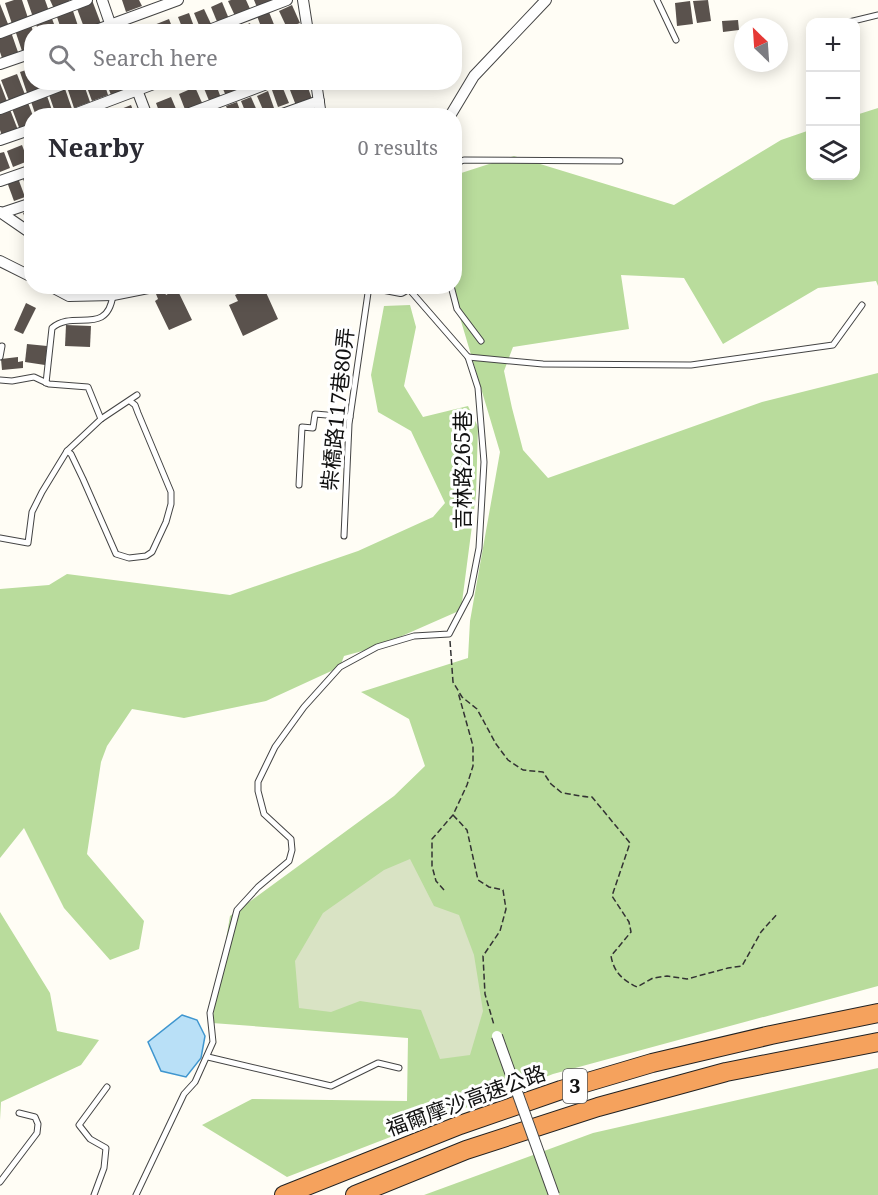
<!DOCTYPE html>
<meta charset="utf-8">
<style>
:root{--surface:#fff;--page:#f2f2f3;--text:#2b2b33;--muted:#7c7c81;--line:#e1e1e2}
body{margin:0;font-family:"Noto Serif","Noto Sans TC",serif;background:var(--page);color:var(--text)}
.controls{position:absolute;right:18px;top:18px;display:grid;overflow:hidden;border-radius:12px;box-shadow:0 3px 15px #0003}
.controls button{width:54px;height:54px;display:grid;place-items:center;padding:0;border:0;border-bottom:2px solid var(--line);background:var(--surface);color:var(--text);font:30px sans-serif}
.compass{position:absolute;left:734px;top:18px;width:54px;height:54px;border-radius:50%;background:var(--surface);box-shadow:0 3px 15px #0003;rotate:335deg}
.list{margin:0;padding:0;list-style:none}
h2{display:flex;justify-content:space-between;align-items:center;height:78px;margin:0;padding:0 24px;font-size:26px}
h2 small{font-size:20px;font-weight:400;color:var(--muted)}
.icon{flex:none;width:33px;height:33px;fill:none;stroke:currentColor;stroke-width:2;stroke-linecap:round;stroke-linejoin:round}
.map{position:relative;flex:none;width:878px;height:1195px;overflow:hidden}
.search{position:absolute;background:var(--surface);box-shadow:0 3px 15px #0003;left:24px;top:24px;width:438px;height:66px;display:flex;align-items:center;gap:15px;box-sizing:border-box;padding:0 21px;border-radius:24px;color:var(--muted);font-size:22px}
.panel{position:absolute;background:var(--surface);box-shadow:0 3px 15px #0003;left:24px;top:108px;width:438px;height:186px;border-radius:24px}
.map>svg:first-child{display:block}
</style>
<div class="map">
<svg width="878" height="1195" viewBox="0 0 878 1195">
<rect width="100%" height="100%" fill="#fffdf5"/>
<g fill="#b9dc9c">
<polygon points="878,108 878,286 876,281 818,288 723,344 684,278 621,275 629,329 513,347 504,371 512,408 523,450 548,478 762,402 878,373 878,986 553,1074 287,1177 202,1125 252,1099 407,1101 408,1038 212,1023 230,916 394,796 425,766 409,719 361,692 468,658 470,621 500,452 458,311 454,285 455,175 514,156 674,205 781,140 810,130 810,176 856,176 856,115"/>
<polygon points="410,305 416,327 404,386 423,417 468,406 478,427 476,495 461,610 377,647 344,656 340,667 266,701 184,718 132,709 107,746 101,762 87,854 144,921 139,949 110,960 64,908 24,828 0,858 0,589 49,585 67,574 230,595 358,551 433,517 445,503 411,431 378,412 371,375 384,306"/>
<polygon points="0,912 50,993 57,1031 99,1040 81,1065 1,1102 0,1120"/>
<polygon points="878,1068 878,1195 424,1195 593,1133"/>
</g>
<polygon fill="#d9e3c4" points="410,859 434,906 459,915 474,955 483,1011 470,1055 440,1059 421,1010 360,1001 331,1012 299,1008 295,961 323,913 384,870"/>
<polygon fill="#b9e0f7" stroke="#3f96cf" stroke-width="1.5" points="182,1015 197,1020 205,1036 201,1058 186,1077 161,1071 148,1042"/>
<g fill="#5a524d">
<polygon points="14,0 22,0 29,21 13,27 5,3"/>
<polygon points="27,0 45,0 50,14 34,20"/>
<polygon points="50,0 69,0 71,5 55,11"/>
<polygon points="92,0 101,24 85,30 76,6"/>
<polygon points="122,0 139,0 142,6 126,12"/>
<polygon points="231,0 246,0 251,11 236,18 228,1"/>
<polygon points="254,0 271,0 272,4 258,10"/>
<polygon points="708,0 711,21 697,23 693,1"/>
<polygon points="690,1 693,24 677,26 675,3"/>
<polygon points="222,2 229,19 218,24 211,7"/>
<polygon points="0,4 10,29 0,32"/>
<polygon points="292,5 300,23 287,28 279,11"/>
<polygon points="72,8 80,32 62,32 56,14"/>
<polygon points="204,9 212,26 201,30 194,13"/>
<polygon points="269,12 277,32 263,32 257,16"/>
<polygon points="189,13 196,32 184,32 178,17"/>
<polygon points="51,16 57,32 39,32 35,22"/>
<polygon points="169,19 174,32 157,32 154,25"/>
<polygon points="738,20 739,30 723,32 722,21"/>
<polygon points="250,23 253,32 240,32 239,28"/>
<polygon points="31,24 33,32 32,32 32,50 23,54 15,30"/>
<polygon points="11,32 19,55 3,61 0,52 0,36"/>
<polygon points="32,68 32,82 42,82 44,90 28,96 20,72"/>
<polygon points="17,74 26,97 10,103 1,80"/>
<polygon points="71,82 83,82 90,102 74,108 66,84"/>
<polygon points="85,82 104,82 108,95 92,101"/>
<polygon points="106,82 124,82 126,90 111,95"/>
<polygon points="210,82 215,82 221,98 210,103 203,86"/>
<polygon points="220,82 234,82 238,91 226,96"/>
<polygon points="296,82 306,82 313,102 297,108 288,85"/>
<polygon points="0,83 8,104 0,107"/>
<polygon points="64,86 72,109 56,115 48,92"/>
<polygon points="282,86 289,103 278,107 272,90"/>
<polygon points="195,87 203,105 186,112 179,94"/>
<polygon points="268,91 274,108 264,112 257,96"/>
<polygon points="46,93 54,116 36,116 30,99"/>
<polygon points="171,97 179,116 166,116 164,112 160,114 156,103"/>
<polygon points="251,97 258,113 247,116 241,101"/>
<polygon points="27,100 33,116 32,125 20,130 11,106"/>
<polygon points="237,102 242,116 230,116 226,106"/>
<polygon points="131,105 135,116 118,116 116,111"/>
<polygon points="9,107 18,130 2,136 0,130 0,111"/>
<polygon points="221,108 224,116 212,116 211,112"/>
<polygon points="22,145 28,161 13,167 7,151"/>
<polygon points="4,152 10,168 0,172 0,153"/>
<polygon points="32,172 32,194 29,195 22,176"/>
<polygon points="18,178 25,197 14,201 7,182"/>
<polygon points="32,210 32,224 28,225 23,213"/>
<polygon points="251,287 254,293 264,288 278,319 243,336 229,305 238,301 235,295"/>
<polygon points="177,289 192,320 169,330 155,301 158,299 156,294 164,290 166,295"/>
<polygon points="26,303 36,308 23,334 14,330"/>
<polygon points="66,325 91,326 90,347 65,346"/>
<polygon points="27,344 47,346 45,365 25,362"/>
<polygon points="18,357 18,362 23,361 23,368 2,370 1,359"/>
</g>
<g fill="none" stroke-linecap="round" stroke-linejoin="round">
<g stroke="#444" stroke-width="7">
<g id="lane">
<polyline points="657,0 676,40"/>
<polyline points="849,22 878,15"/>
<polyline points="454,164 464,160 620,161"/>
<polyline points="451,286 457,309 481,341"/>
<polyline points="0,357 2,346"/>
<polyline points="468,357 543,364 691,365 833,345 862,305"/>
<polyline points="0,380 12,381 34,377 49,384 88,387 101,419"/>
<path d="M46,383L52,328C74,309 107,337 113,295"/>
<polyline points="67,451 71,454 83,479 116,554 129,558 146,556 152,552 166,522 171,504 171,492 138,413 135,405 130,401"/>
<polyline points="299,485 302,427 313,428 315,414 350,417"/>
<polyline points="344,536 349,424 369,286"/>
<polyline points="0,538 28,543 32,512 42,492 67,451 101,419 137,395"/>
<polyline points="208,1057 331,1086 378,1063 399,1068"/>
<polyline points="0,1182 37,1133 38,1124 35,1117 19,1113"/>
<polyline points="94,1195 104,1168 106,1148 90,1139 79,1125 107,1087"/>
<polyline points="136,1195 184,1094 195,1082 213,1042 210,1013 237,910 258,887 289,861 292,850 291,839 264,814 258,791 258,782 275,747 304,707 340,667 377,647 414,636 449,634 470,594 479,548 484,462 478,388 468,357 408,288"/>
</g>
</g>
<g stroke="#444" stroke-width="12">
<g id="street">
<polyline points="102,0 113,32"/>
<polyline points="303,0 308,32"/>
<polyline points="91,32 178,0"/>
<polyline points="204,32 287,0"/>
<polyline points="0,33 87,0"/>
<polyline points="0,64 32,53"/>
<polyline points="134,82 147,116"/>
<polyline points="316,82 321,116"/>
<polyline points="0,109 70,82"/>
<polyline points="69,116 159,82"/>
<polyline points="182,116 272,82"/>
<polyline points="277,116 319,101"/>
<polyline points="450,116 474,76 546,0"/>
<polyline points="0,140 32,129"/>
<polyline points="0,181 32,170"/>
<polyline points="0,212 32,234"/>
<polyline points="2,213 32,203"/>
<polyline points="0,261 32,277"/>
<polyline points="50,286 69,296 113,295 158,286"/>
<polyline points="375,286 401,291 410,286"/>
</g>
</g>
<g stroke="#222" stroke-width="20">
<g id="highway">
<polyline points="284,1195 460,1125 561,1090 652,1063 771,1035 878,1013"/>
<polyline points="355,1195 466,1150 598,1107 726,1072 878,1042"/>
</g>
</g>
<g stroke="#333" stroke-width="1.5" stroke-dasharray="6 3" stroke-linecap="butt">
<path d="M450,641L453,682L462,697L477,709L496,744L508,760L523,770L543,772L551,784L562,793C573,794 581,797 592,797L630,843L612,896L629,922L631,932L611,956C614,973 623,980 637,987L653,978L667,976L687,979L728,968L742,966L761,932L778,913"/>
<polyline points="453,815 467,830 478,880 489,887 503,890 506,909 500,931 483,956 485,994 494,1025"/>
<polyline points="444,890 436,881 432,866 432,839 453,815 467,785 473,766 473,746 458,692"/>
</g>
<use href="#lane" stroke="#fff" stroke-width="5"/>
<use href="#street" stroke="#fff" stroke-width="10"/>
<use href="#highway" stroke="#f5a25d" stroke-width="18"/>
<g stroke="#444" stroke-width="12" stroke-linecap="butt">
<polyline id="street-bridge" points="497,1036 554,1195"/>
</g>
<use href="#street-bridge" stroke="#fff" stroke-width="10"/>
</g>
<g text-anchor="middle" stroke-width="6" stroke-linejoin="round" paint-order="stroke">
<rect fill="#fff" stroke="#585858" stroke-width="1.5" x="563" y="1069" width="24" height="34" rx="4.5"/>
<g font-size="20" font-weight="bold" fill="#111">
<text x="575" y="1093">3</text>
</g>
<g font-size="21" fill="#111" stroke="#fff">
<text transform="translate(338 409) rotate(-84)" y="7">柴橋路117巷80弄</text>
<text transform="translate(463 470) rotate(-90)" y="7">吉林路265巷</text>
<text transform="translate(466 1101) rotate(-20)" y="7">福爾摩沙高速公路</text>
</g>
</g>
</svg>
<div class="controls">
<button>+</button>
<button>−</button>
<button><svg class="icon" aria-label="layers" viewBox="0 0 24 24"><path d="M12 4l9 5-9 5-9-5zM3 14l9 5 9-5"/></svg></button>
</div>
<svg class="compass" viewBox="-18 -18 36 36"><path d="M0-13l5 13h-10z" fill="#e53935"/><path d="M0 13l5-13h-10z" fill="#7c7c81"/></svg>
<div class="search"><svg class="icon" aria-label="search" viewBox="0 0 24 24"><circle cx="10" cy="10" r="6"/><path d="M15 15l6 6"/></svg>Search here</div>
<section class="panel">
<h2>Nearby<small>0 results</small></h2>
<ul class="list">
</ul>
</section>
</div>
